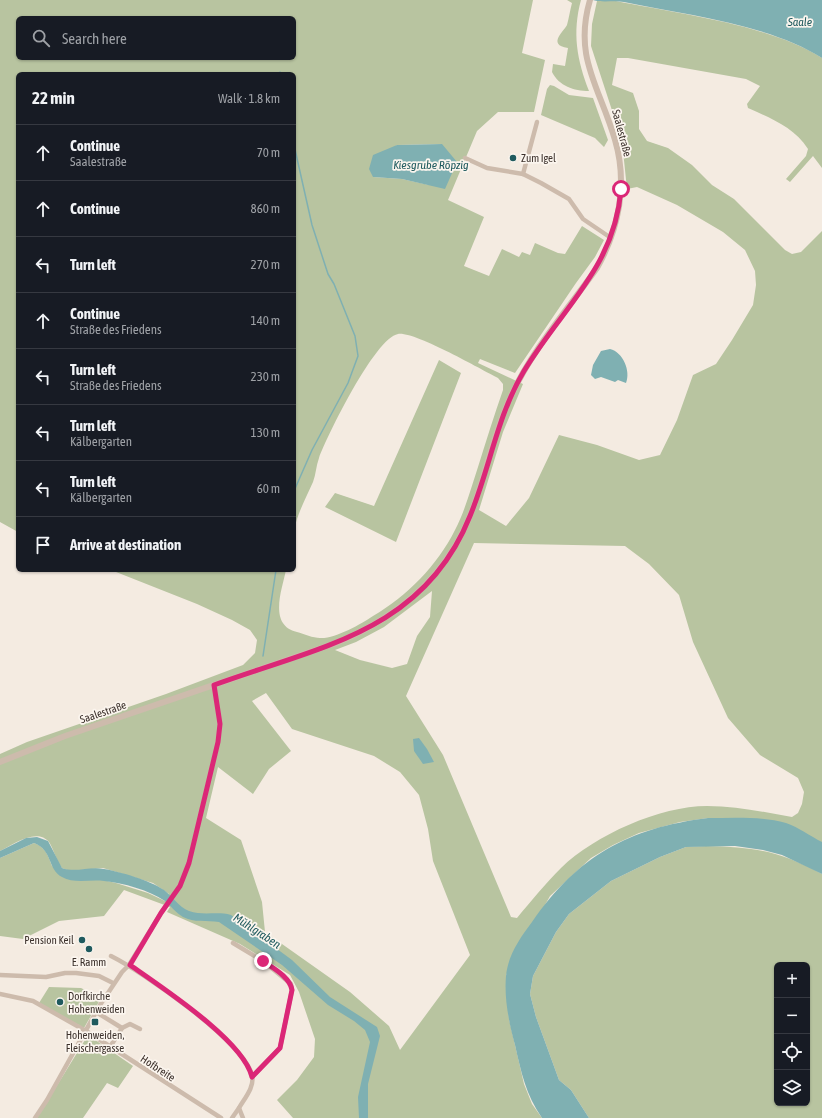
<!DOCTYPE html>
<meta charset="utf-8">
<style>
:root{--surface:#171b24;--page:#242831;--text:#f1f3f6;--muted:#9ea1a6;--line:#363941}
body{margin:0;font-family:"Asap Condensed",sans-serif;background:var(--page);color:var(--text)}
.controls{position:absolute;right:12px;bottom:12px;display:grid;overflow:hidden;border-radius:6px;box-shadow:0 1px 3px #0004}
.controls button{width:36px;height:36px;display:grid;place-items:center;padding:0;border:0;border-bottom:1px solid var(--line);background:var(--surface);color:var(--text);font:20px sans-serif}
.stop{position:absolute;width:12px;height:12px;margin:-9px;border:3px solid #db2777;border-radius:50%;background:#fff}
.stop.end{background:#db2777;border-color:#fff;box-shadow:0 1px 4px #0008}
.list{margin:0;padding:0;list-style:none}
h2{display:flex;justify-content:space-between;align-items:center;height:52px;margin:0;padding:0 16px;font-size:17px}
h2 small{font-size:13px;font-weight:400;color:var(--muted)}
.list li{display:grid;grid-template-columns:26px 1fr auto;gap:12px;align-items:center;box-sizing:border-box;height:56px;padding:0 16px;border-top:1px solid var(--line)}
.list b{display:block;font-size:15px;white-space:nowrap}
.list p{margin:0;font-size:13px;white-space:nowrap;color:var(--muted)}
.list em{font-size:13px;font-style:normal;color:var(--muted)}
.icon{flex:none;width:22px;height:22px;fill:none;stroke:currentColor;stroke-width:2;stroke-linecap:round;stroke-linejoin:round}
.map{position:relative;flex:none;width:822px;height:1118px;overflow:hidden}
.search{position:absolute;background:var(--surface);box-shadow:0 1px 3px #0004;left:16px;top:16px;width:280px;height:44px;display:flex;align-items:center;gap:10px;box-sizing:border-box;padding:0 14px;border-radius:6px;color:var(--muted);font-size:15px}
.panel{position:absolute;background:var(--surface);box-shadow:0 1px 3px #0004;left:16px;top:72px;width:280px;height:500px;border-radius:6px}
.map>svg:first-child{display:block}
</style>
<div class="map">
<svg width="822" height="1118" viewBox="0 0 822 1118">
<rect width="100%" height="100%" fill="#f4ebe1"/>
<g fill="#b8c4a0" fill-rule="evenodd">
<path d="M0,0H533L522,53L545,60L534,112H498L477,131L448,200L484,217L464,266L489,276L502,249L519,257L522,252L530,255L535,243L558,253L565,254L582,226L604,240L595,257L576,283L515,373L480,359L478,363L523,384L503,432L479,510L506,526L529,498L559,435L597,445L639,460L660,455L677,420L693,375L716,364L732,340L753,305L756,285L755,271L745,250L723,232L677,205L637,187L627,189L622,141L591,46L592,24L597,1H616C679,14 768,24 822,58V168L813,156L790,182L786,179L806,156L808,149C794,127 770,118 748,108L747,104L760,86L746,79L628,58H617L612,85L633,93L639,111V129L647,141L668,148L692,165L712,185L734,199L785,250L792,254L801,252L822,231V843L748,818H708L680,822L639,833L613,845L591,858L550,896L506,975L509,1019L524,1084L532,1104L542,1118H293L277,1100L297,1080L314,1057L315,1039L299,992L290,975L240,944L167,912L170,907L124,890L104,916L59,921L23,939L0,936V858L34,843C46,847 48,856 52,866L79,880H103L116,883L148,893L165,901L169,894L153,883L103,868L70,871L62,868C56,860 54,850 49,842C37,827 12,845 0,851V754L27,742L166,694L243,665L255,653L257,640L250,630L232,620L197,604L111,570H286C282,590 268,625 297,632C304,634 313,638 320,638C335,639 361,624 373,616C407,596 437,566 455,530C465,511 471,488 478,467C486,441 494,416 503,390V384L498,378C480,369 414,331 398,334C375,338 327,436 319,458C316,466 316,474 313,482C306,498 298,512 294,530V74H18V532L0,522ZM18,18H294V58H18ZM442,144L429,185L402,179L373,177L397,145ZM474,543L625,546L649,564L679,595L693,642L728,718L760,755L798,778L804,792L802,804L798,813L792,817C764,812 736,806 707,806C660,806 595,835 561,868C546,883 531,901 517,918L511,917L443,755L406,696ZM432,591L430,617L417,636L407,664L392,668L360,660L335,650L356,642L384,627ZM266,693L292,729L374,756L400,772L419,795L428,829L433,861L470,955L400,1050L389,1026L350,992L265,932L262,902L241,840L206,818L218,767L253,794L269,769L291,751L252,701Z"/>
<path d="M567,0H581C572,33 577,60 589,91C574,91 559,86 552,72L553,64L565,66L568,48C546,45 565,30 567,25C569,18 570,10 572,3Z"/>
<polygon points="550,85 554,86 569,95 593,98 608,140 604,147 595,138 541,115 547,89"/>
<polygon points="439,360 461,373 396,542 325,507 335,493 374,506"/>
<path d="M706,846C755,847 779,851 822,874V1118H589L571,1090L559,1080L536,1017L530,994L533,976L556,932L569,914L611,881L660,857L686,847ZM777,965H807V1103H777Z"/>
<polygon points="49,987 81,988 101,998 84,1028 39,1003"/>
<polygon points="88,1035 133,1066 118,1088 107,1083 83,1118 37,1118"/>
</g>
<g fill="#7fb0b2">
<path d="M593,0H822V58C768,24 686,15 624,2C614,0 603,3 593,0Z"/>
<polygon points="442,144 457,162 445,189 402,179 373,177 369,169 373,155 397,145"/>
<path d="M610,349C623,352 631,371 626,383L618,380L615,382L601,377L595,379L591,375L593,365L601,351Z"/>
<polygon points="419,738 427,749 434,762 423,764 414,751 413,739"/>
<path d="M708,818C733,818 761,816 786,823C798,827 810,836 822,842V874L782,855L763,850L735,846L686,847L660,857L611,881L569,914L556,932L533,976L530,994L536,1017L559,1080L571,1090L589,1118H542C526,1095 521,1072 515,1045C509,1023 504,999 506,976C508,955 520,938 532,922C578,856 628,828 708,818Z"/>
<path d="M37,837L48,841L62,868C76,873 89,866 104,869C121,872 149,880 164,890C172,896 179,907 189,911C203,916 218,911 231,915L292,960L330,997L377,1027L380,1036L368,1084V1118H359L358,1097L370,1042L365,1030L354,1021L328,1005L282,965L219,922C207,920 194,923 183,917C176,913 171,906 165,901C148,890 124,883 104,881C91,879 74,884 62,877C47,869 53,850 34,843L0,858V851L26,838Z"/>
</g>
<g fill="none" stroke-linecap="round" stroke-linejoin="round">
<g stroke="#7fb0b2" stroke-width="1.5">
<polyline points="280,72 280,74"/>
<polyline points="294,145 312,225 328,274 334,284 355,336 358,356 348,383 312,450 294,491"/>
<polyline points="263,656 276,570"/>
</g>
<g stroke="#cdbbac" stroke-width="4.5">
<polyline points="465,158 487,168 523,174 541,183 569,199 583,219 611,238"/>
<polyline points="523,174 537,122"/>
<polyline points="233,943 263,961 291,984 292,990 280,1048 252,1077"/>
<path d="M111,956C143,972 243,1041 252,1075C255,1087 244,1099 239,1108L243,1118"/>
<polyline points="0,975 46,977 65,973 76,973 99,976 113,983"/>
<polyline points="0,994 33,1001 86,1031 221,1118"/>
<polyline points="96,1012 122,1028"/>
<polyline points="110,1047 122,1028 130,1024 140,1029"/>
<polyline points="35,1118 47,1100 100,1005 122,972 129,965 161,913 180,886 189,863 218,742 220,724 214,685"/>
<polyline points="232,1118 239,1108"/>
</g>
<path stroke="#cdbbac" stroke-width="6" d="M0,762L65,736L336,643C401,616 450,574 474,505C487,469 494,431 511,396C532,350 567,310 597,268C619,229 628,184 615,140C600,87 573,58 590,0"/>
</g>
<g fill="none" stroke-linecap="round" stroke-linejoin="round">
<path stroke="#db2777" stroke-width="5" d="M263,961C273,968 290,977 292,990L280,1048L252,1077C243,1040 161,987 130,965L161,913L180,886L189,863L218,742L220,724L214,685C318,647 424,632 470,516C490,468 497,416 524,371C562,308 615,267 621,189"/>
</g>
<g fill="#1f5a5e" stroke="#fbf5ee" stroke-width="1.5">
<circle cx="513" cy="158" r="4"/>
<circle cx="82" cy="940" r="4"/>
<circle cx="89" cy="949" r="4"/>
<circle cx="60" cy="1002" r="4"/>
<rect x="91" y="1018" width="8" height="8" rx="2"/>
</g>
<g text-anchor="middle" stroke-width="3.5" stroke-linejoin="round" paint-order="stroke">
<g font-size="11" fill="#3b302b" stroke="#fbf5ee">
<text transform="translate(622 133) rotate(75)" y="4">Saalestraße</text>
<text transform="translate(103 712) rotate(-19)" y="4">Saalestraße</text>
<text transform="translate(158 1068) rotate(33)" y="4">Hofbreite</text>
</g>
<g font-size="11" fill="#3b302b" stroke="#fbf5ee" text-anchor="start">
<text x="521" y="162">Zum Igel</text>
<text x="74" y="944" text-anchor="end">Pension Keil</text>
<text x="89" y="966" text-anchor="middle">E. Ramm</text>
<text x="68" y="1000">Dorfkirche<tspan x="68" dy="13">Hohenweiden</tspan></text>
<text x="95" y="1039" text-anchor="middle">Hohenweiden,<tspan x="95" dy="13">Fleischergasse</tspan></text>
</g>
<g font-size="12" font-style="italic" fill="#1f5a5e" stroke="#fbf5ee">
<text x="800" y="26">Saale</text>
<text x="431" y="169">Kiesgrube Röpzig</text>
<text transform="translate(257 931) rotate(33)" y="4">Mühlgraben</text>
</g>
</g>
</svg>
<div class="controls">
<button>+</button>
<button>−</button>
<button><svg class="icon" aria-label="locate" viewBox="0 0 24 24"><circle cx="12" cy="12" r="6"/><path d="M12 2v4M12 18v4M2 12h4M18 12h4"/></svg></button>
<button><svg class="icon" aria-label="layers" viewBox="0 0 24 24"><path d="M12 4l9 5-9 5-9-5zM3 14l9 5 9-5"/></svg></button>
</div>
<div class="stop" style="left:621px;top:189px"></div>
<div class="stop end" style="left:263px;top:961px"></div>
<div class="search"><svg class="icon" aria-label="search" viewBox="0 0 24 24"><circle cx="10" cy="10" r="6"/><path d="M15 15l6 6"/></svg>Search here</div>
<section class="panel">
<h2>22 min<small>Walk · 1.8 km</small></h2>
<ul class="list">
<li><svg class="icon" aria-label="ahead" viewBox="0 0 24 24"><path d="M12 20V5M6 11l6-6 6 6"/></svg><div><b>Continue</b><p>Saalestraße</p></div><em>70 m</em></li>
<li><svg class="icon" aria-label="ahead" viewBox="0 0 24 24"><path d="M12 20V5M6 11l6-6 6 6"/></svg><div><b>Continue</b></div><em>860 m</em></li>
<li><svg class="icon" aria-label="left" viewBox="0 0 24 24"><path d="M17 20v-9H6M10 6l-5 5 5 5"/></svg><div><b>Turn left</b></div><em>270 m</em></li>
<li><svg class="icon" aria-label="ahead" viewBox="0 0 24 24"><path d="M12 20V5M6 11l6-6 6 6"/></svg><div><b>Continue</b><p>Straße des Friedens</p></div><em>140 m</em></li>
<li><svg class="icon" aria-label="left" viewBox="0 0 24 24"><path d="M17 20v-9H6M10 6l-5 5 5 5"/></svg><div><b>Turn left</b><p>Straße des Friedens</p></div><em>230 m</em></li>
<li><svg class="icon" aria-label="left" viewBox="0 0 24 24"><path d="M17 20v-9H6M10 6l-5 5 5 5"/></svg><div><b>Turn left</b><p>Kälbergarten</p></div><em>130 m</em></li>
<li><svg class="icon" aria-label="left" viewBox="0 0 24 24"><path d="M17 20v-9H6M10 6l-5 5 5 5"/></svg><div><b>Turn left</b><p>Kälbergarten</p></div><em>60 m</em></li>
<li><svg class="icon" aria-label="arrive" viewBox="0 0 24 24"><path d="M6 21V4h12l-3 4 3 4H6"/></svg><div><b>Arrive at destination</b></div></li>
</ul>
</section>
</div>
